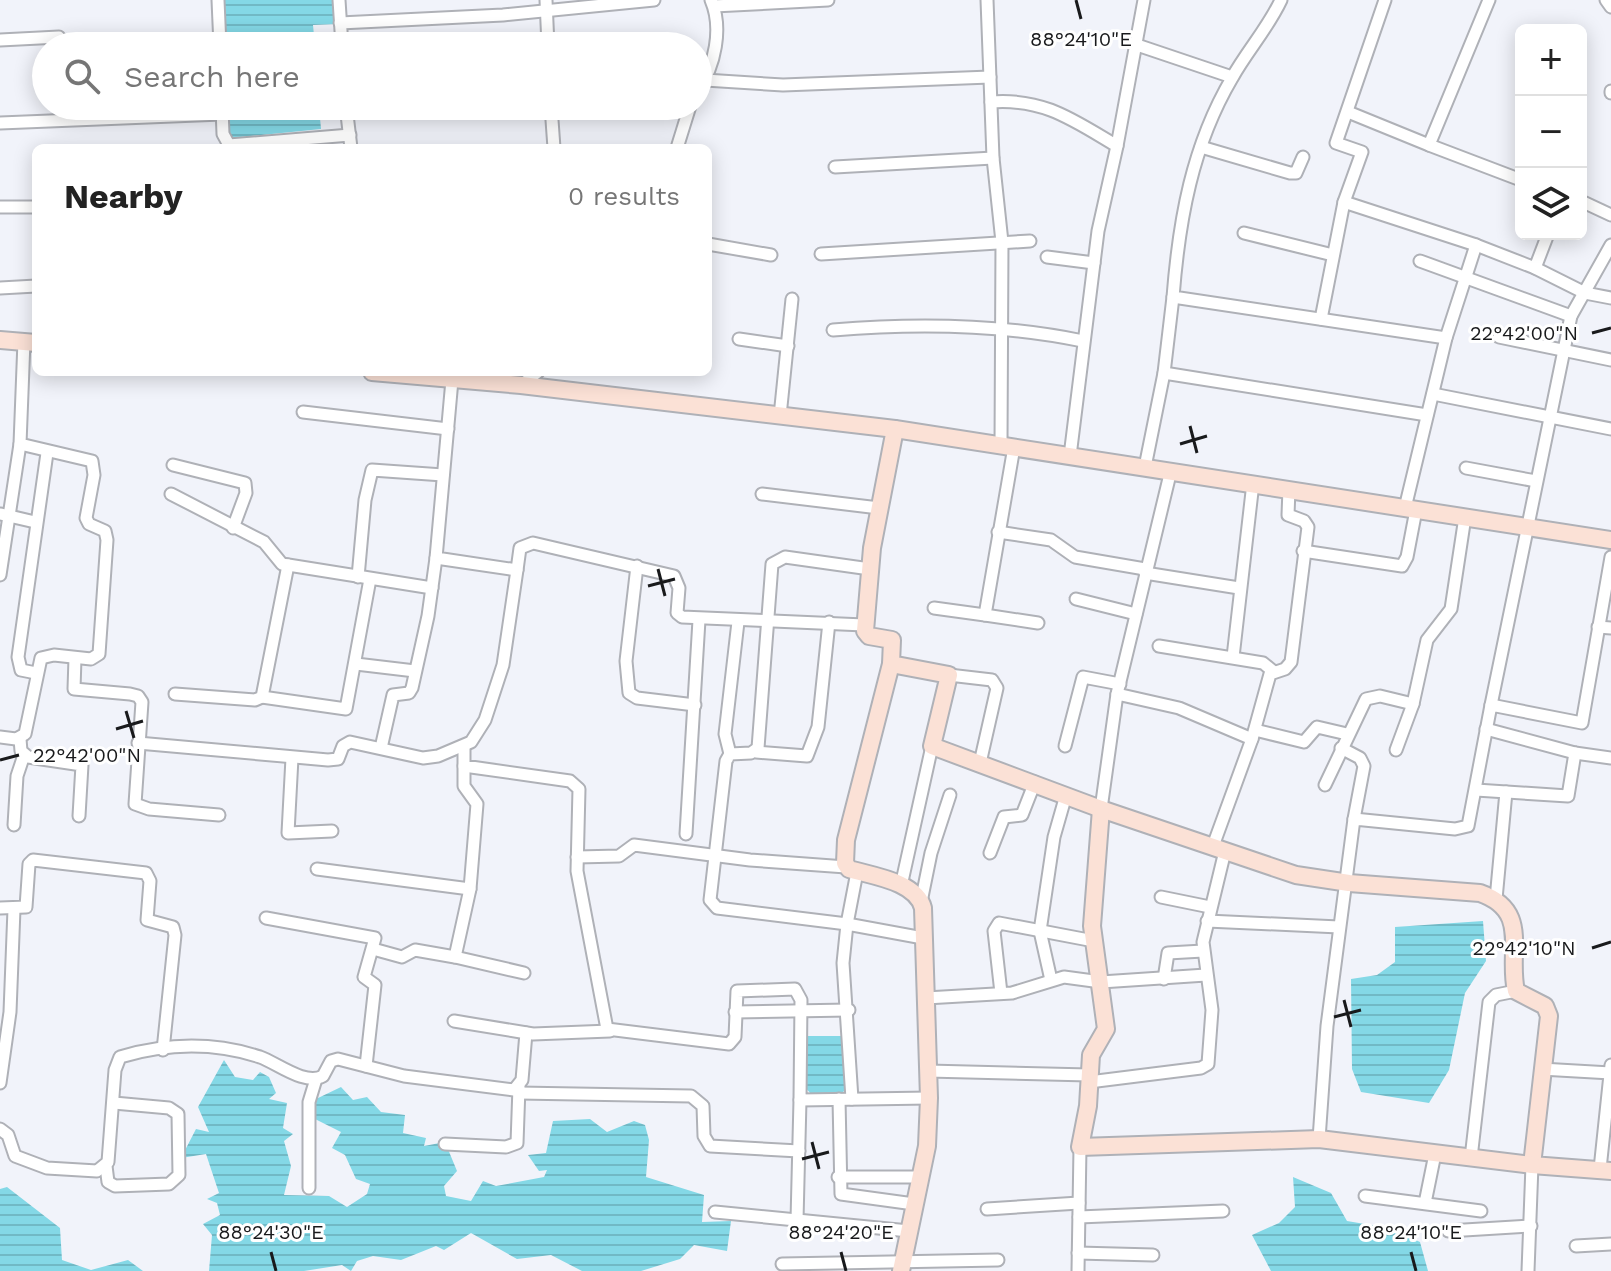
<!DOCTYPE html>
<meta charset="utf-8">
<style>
:root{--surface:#fff;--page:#f2f2f2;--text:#222;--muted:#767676;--line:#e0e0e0}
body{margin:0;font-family:"Work Sans",sans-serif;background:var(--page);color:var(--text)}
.controls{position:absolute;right:24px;top:24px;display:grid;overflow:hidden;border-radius:12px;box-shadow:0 4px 20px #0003}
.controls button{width:72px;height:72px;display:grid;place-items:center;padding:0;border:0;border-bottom:2px solid var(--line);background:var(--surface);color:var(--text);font:40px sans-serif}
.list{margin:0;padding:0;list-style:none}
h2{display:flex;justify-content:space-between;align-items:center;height:104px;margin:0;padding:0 32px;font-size:34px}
h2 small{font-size:26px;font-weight:400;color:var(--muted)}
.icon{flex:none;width:44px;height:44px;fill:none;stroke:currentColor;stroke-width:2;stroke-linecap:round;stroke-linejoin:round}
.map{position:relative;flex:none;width:1611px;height:1271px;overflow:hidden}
.search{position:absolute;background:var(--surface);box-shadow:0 4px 20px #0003;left:32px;top:32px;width:680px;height:88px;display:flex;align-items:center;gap:20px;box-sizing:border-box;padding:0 28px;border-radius:44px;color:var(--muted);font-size:30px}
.panel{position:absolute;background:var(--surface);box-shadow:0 4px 20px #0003;left:32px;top:144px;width:680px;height:232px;border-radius:12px}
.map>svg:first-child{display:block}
</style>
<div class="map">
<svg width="1611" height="1271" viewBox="0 0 1611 1271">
<defs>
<pattern id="water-rules" width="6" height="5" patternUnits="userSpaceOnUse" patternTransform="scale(2)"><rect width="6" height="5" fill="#84d8e6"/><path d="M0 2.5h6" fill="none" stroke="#71b9c5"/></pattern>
</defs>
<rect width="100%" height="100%" fill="#f1f3fa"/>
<g fill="url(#water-rules)">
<polygon points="222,0 337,0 338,24 313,25 315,46 225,46"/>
<polygon points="228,106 319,106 321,129 230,138"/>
<polygon points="1483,921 1486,961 1465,993 1449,1070 1429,1103 1361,1092 1352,1069 1351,979 1377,975 1395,962 1395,927"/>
<polygon points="803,1036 844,1036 847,1088 839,1096 812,1095 802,1084"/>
<polygon points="224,1060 235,1077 253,1080 260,1072 269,1077 276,1093 269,1099 287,1103 283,1128 293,1134 284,1141 291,1166 284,1195 329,1196 347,1207 367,1194 370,1184 356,1179 345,1155 332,1148 341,1132 313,1118 316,1099 341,1087 353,1100 367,1097 381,1112 405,1115 403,1133 426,1138 424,1146 445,1142 457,1171 444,1186 446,1196 471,1201 483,1181 496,1186 544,1177 547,1170 539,1171 528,1155 546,1153 553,1121 590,1119 607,1132 634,1121 645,1125 649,1140 646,1177 704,1195 702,1222 731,1221 727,1251 694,1245 680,1259 641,1271 582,1271 551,1255 517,1259 471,1233 444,1250 436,1246 401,1260 373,1256 357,1261 351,1271 342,1265 304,1271 209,1271 212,1235 203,1224 220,1215 217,1203 207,1199 219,1193 206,1154 181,1158 196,1129 209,1132 198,1107"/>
<polygon points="1293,1177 1331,1193 1347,1221 1389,1228 1420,1242 1428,1271 1271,1271 1252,1235 1279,1223 1295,1207"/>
<polygon points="7,1187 60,1228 62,1260 91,1270 128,1260 143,1271 0,1271 0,1189"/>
</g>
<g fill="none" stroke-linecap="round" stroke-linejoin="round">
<g stroke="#afb1b7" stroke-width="15">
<g id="street">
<polyline points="218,0 220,46"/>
<polyline points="339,0 342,46"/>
<polyline points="546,0 548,46"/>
<polyline points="987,0 993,158 1002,242 1001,445"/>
<path d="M1281,0C1268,28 1247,51 1232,78C1192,146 1179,220 1173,297L1446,338"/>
<polyline points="1489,0 1429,145 1521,180"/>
<polyline points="1606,0 1611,7"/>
<polyline points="714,6 828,0"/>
<polyline points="340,23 503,15 654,0"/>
<polyline points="0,40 59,37"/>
<polyline points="1137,45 1232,77"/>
<polyline points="705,80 783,85 990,77"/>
<path d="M698,90C715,66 723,28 711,0"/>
<polyline points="1611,91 1611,93"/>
<path d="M991,102C1044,98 1073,120 1117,146L1098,231L1070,456"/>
<polyline points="346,106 351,148"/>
<polyline points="551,106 554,148"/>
<polyline points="222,108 223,134 229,145 350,135"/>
<polyline points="1348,112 1429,145"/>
<polyline points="0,123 222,114"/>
<polyline points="1117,146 1144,0"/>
<polyline points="1201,147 1290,173 1296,173 1303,157"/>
<polyline points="677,148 690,106"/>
<polyline points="835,167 993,158"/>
<polyline points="1581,201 1611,215"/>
<polyline points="1344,202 1362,152 1336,143 1385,0"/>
<polyline points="0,207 36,207"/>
<polyline points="1244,233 1333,255"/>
<polyline points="708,244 771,255"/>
<polyline points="821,254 1030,241"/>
<polyline points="1047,257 1094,263"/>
<polyline points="1420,261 1571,316"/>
<polyline points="1535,268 1585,293 1611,298"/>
<polyline points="0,288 36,286"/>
<polyline points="1321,319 1344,202 1476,245"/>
<path d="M833,330C917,323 1001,324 1083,341"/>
<polyline points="1499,337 1611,360"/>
<polyline points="739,339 788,346"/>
<polyline points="1164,373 1427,415"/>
<polyline points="452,380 436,558 517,570 520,548 533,543 674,576 679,588 677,613 682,617 864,625"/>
<polyline points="521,385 538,372"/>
<polyline points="1433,394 1611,429"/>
<polyline points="303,412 448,429"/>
<polyline points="780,416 792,299"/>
<polyline points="1014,447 985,615 1038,623"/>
<polyline points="173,465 245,483 246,493 233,528"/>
<polyline points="1145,467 1164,373 1173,297"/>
<polyline points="1466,468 1536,481"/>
<polyline points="171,494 264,542 282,564 432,588"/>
<polyline points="762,494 879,508"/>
<polyline points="1405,508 1446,338 1476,245 1535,268 1548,234"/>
<polyline points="1,514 35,522"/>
<polyline points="998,532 1051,540 1075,557 1145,569"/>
<polyline points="1303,551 1402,566 1407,557 1416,510"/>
<polyline points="637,566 626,661 629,693 637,698 695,705"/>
<polyline points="1145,573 1239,588"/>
<polyline points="0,575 20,444"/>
<polyline points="358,577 365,500 372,470 443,475"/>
<polyline points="1076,599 1136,614"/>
<polyline points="934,608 985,615"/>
<polyline points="1598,627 1611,628"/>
<polyline points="1159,646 1263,663 1274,672"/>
<polyline points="1233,657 1253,483"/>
<polyline points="75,658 74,689 130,694 138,696 142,702 135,804 149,809 219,815"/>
<polyline points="356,664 415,671"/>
<polyline points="36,673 21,670 18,657 47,453"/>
<polyline points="949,675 992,680 997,688 980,763"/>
<polyline points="175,694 255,700 262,697 288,565"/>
<polyline points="1117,694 1171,470"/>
<polyline points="262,697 346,709 370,579"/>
<polyline points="1491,705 1571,316 1611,245"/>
<polyline points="1486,729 1575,753 1611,758"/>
<polyline points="1255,730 1304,742 1317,727 1347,734"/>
<polyline points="0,737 16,739 25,734 41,658 54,655 91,659 99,654 107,540 105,531 89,524 86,518 94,475 92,461 20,444 24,341"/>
<polyline points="20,739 21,751 28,757 82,765 79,816"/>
<polyline points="1252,739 1270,674 1285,669 1291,662 1308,527 1304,521 1288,515 1289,489"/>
<polyline points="138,743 328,760 338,759 343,746 350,742 423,758 438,756 471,742 485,720 503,665 517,570"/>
<polyline points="464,746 464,766 570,781 579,789 577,871 607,1029 729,1044 735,1037 737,991 795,989 801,1000 800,1100 929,1098"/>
<polyline points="1065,746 1083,677 1120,684"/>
<polyline points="381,748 393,695 409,693 412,688 428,616 436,558"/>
<polyline points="1341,748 1360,758 1364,766 1354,819"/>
<polyline points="1396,750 1413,704 1427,640 1451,609 1465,517"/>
<polyline points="756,752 807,756 818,727 829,622"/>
<polyline points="730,754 725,734 738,622"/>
<polyline points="292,758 288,833 332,831"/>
<polyline points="464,766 464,786 477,804 470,889 455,957 524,973"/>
<polyline points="1325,785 1366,699 1380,696 1413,704"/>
<polyline points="1476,790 1568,796 1575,753"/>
<polyline points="1101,809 1117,694 1179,708 1252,739 1213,846"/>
<polyline points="14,825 17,776 24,755"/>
<polyline points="686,834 699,620"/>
<polyline points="990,853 1004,817 1022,815 1035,782"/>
<polyline points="577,857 619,856 634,845 750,860 846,867"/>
<polyline points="317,869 470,889"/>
<polyline points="857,872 847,924 717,908 710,900 726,761 730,754 751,753 758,748 772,564 785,557 870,569"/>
<polyline points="901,886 932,746"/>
<polyline points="1161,897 1210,907"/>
<polyline points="1496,899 1506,792"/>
<polyline points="921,902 931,853 950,795"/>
<polyline points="0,908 26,907 29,864 33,860 146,873 150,881 147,920 173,927 175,935 163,1050"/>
<polyline points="266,918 375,938 364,977 375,985 366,1066"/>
<polyline points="1207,921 1339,927"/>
<polyline points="373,949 402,957 415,950 455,957"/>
<polyline points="1164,979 1168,953 1203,951"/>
<polyline points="1051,980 1040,931 1054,837 1066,795"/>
<polyline points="1001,993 994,931 999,923 1094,941"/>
<polyline points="926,998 1012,993 1064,977 1101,982 1206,975"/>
<polyline points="735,1012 849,1010"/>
<polyline points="454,1021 533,1034 610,1031"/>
<polyline points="1541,1069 1611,1073"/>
<polyline points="928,1071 1089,1075"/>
<polyline points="1089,1082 1201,1068 1208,1064 1212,1010 1203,942 1225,851"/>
<polyline points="0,1083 10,1012 14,909"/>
<polyline points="519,1093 691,1096 703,1106 704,1136 710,1146 799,1151"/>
<polyline points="839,1099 841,1194 914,1204"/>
<polyline points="852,1099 843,963 847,924 923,938"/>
<path d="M0,1129L8,1135L15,1156L47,1168L97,1171L108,1162L115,1070L120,1057C167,1043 214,1042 260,1057C277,1063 305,1086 323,1076L331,1061L338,1059L404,1076L514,1090L522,1080L526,1033"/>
<polyline points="1319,1139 1327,1026 1354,819 1455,829 1468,826 1491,705 1582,723 1611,557"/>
<polyline points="445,1144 506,1147 517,1143 519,1087"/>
<polyline points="1471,1158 1489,1002 1496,995 1516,991"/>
<polyline points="106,1166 108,1182 115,1186 169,1184 179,1175 178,1114 169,1108 114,1103"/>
<polyline points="1600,1169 1611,1065"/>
<polyline points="838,1177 920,1177"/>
<polyline points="309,1188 309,1102 316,1079"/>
<polyline points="1365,1196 1481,1211"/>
<polyline points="1425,1203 1435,1154"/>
<polyline points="987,1209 1079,1203"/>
<polyline points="715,1212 909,1231"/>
<polyline points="1079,1217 1223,1211"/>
<polyline points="797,1220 800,1100"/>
<polyline points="1448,1231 1531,1226"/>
<polyline points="1576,1246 1611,1244"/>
<polyline points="1078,1253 1153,1255"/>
<polyline points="782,1264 998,1260"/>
<polyline points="1078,1271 1080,1147"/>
<polyline points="1528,1271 1532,1165"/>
</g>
</g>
<g stroke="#afb1b7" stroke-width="20">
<g id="secondary">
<polyline points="0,340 36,343"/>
<polyline points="372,372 521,385 895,429 1611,540"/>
<path d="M895,429L872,548L865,631L869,636L892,640L891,664L949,675L932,746L1101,809L1296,875L1349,883L1480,893C1531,911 1507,951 1516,991L1545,1006L1549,1016L1532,1165L1611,1171"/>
<path d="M891,664L846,840L845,863L849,869C872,876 916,881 923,908L929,1098L927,1146L901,1271"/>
<polyline points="1101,809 1092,926 1106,1029 1091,1055 1088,1106 1080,1147 1319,1139 1532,1165"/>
</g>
</g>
<use href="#street" stroke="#fff" stroke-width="11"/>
<use href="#secondary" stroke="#fbe1d6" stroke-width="16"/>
</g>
<path fill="none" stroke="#191a1c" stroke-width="3" d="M1076,0L1081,19M1592,333L1611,328M1190,426L1197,453M1180,444L1207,436M658,569L665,596M648,586L675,579M126,711L134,738M116,729L143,721M0,760L19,755M1592,948L1611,942M1344,1000L1351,1027M1334,1017L1361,1010M812,1142L819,1169M802,1159L829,1152M271,1252L276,1271M841,1252L846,1271M1411,1252L1416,1271"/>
<g font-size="20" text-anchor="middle" fill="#191a1c" stroke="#fff" stroke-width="6" stroke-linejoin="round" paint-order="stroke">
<text x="1081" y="46">88°24'10"E</text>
<text x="1524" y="340">22°42'00"N</text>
<text x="87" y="762">22°42'00"N</text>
<text x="1524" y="955">22°42'10"N</text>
<text x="271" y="1239">88°24'30"E</text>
<text x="841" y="1239">88°24'20"E</text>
<text x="1411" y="1239">88°24'10"E</text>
</g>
</svg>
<div class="controls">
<button>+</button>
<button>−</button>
<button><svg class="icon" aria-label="layers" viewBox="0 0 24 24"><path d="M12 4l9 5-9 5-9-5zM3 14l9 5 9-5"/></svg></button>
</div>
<div class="search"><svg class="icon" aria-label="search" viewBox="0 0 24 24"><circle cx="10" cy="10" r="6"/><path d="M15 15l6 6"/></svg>Search here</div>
<section class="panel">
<h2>Nearby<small>0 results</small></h2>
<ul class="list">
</ul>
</section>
</div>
